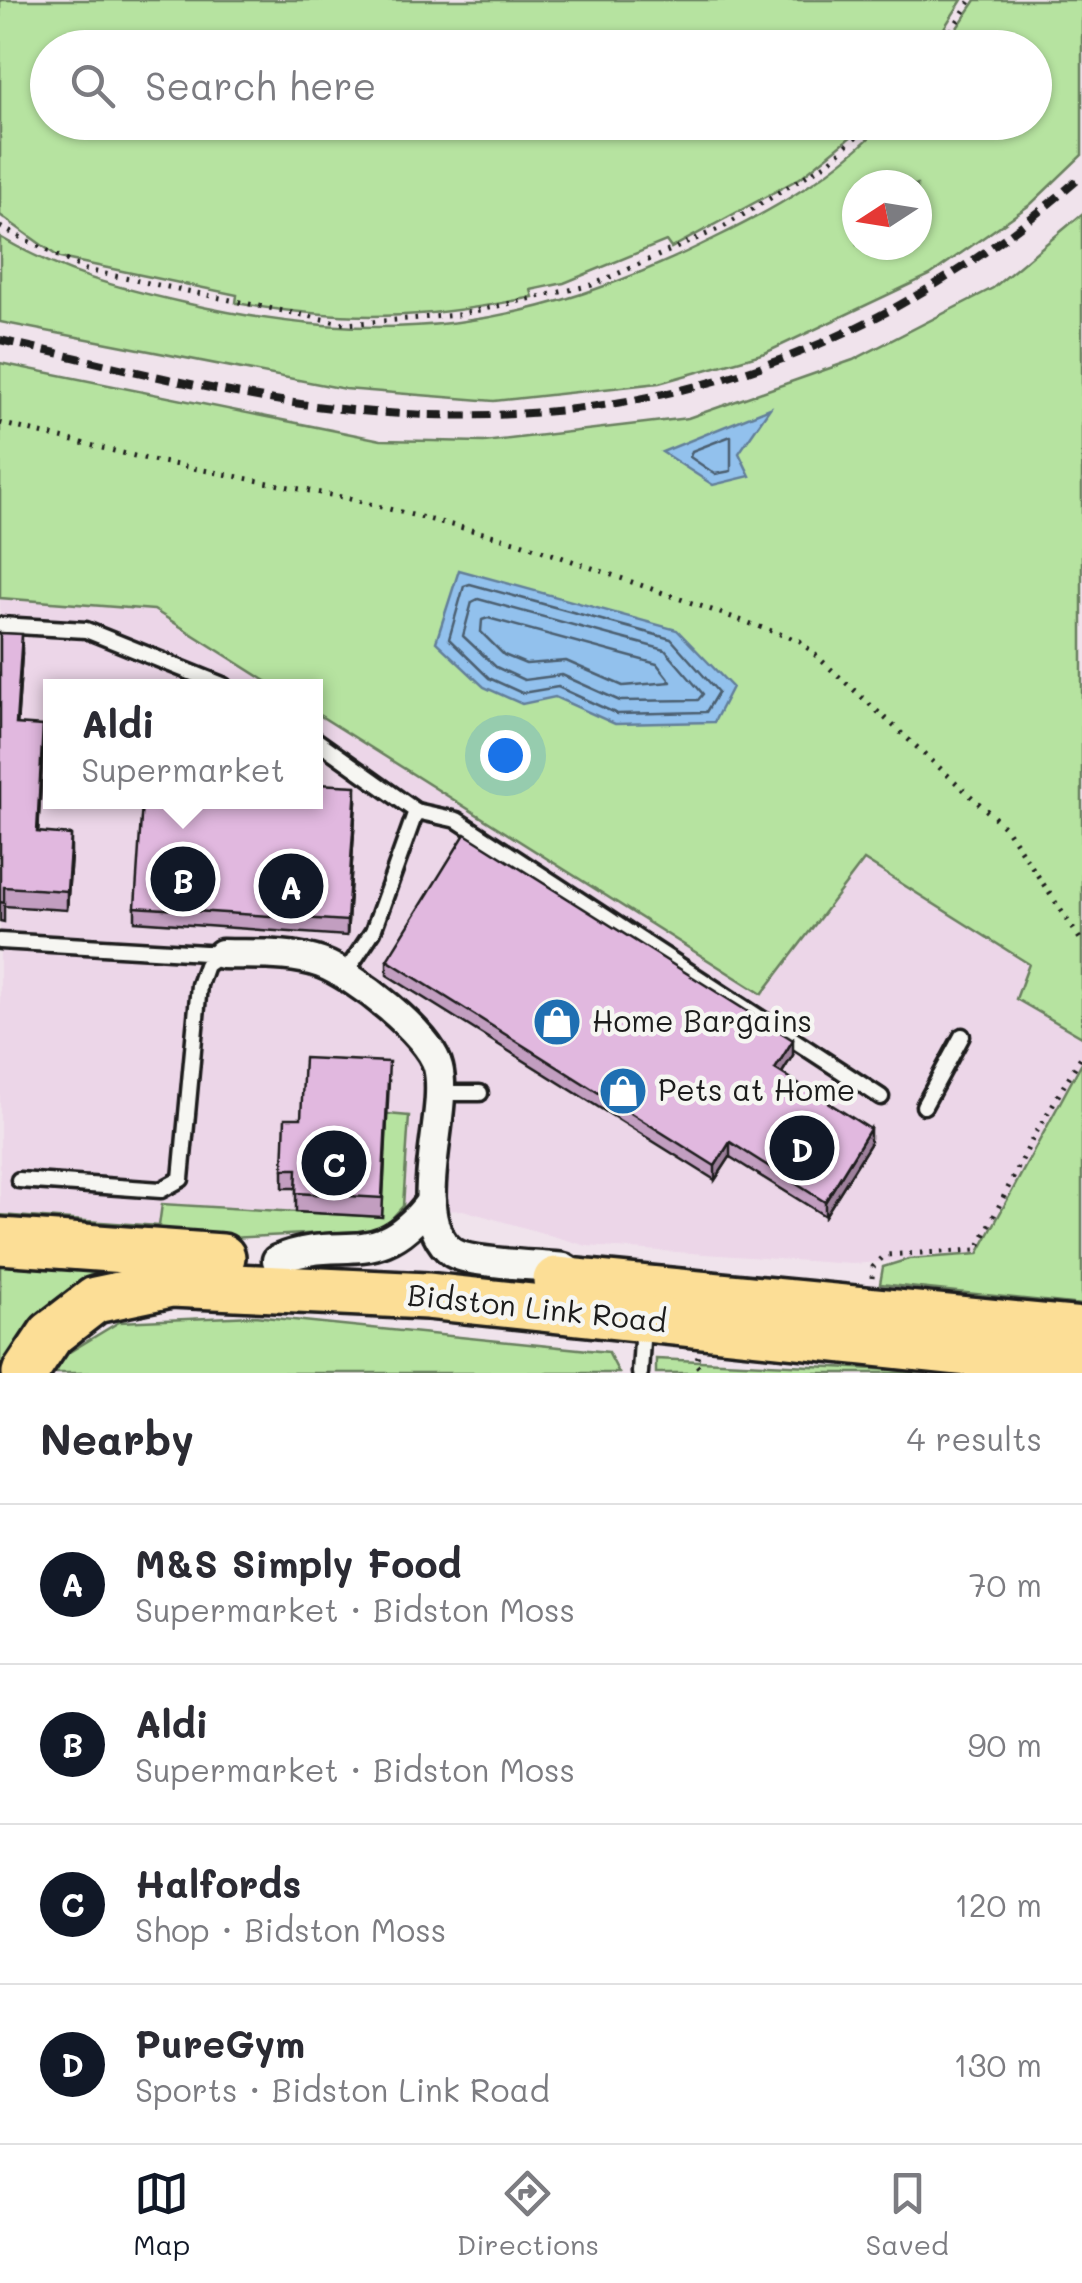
<!DOCTYPE html>
<meta charset="utf-8">
<style>
:root{--surface:#fff;--page:#f2f2f3;--text:#2b2b33;--muted:#7c7c81;--line:#e1e1e2;--accent:#111827}
body{margin:0;font-family:Mali,sans-serif;background:var(--page);color:var(--text)}
.compass{position:absolute;left:842px;top:170px;width:90px;height:90px;border-radius:50%;background:var(--surface);box-shadow:0 2px 8px #0004;rotate:258deg}
.you{position:absolute;left:505px;top:755px;width:35px;height:35px;margin:-25px;border:8px solid #fff;border-radius:50%;background:#1a73e8;box-shadow:0 0 0 15px #1a73e833}
.badge{display:grid;place-items:center;width:65px;height:65px;border-radius:50%;background:var(--accent);color:#fff;font-size:32px;font-weight:700}
.pin{position:absolute;translate:-50% -50%;border:5px solid #fff;box-shadow:0 2px 10px #0006}
.popup{position:absolute;left:43px;top:679px;width:280px;height:130px;box-sizing:border-box;display:grid;place-content:center;border-radius:0px;background:var(--surface);filter:drop-shadow(0 2px 8px #0005);font-size:32px;white-space:nowrap;color:var(--muted)}
.popup b{font-size:38px;color:var(--text)}
.popup::after{content:'';position:absolute;left:50%;top:100%;margin-left:-20px;border:20px solid transparent;border-top-color:var(--surface)}
.list{margin:0;padding:0;list-style:none}
h2{display:flex;justify-content:space-between;align-items:center;height:130px;margin:0;padding:0 40px;font-size:42px}
h2 small{font-size:32px;font-weight:400;color:var(--muted)}
.list li{display:grid;grid-template-columns:65px 1fr auto;gap:30px;align-items:center;box-sizing:border-box;height:160px;padding:0 40px;border-top:2px solid var(--line)}
.list b{display:block;font-size:38px;white-space:nowrap}
.list p{margin:0;font-size:32px;white-space:nowrap;color:var(--muted)}
.list em{font-size:32px;font-style:normal;color:var(--muted)}
.icon{flex:none;width:55px;height:55px;fill:none;stroke:currentColor;stroke-width:2;stroke-linecap:round;stroke-linejoin:round}
.map{position:relative;flex:none;width:1082px;height:1373px;overflow:hidden}
.search{position:absolute;background:var(--surface);box-shadow:0 2px 8px #0004;left:30px;right:30px;top:30px;height:110px;display:flex;align-items:center;gap:25px;box-sizing:border-box;padding:0 35px;border-radius:55px;color:var(--muted);font-size:38px}
.sheet{height:770px;background:var(--surface)}
nav{display:flex;justify-content:space-around;align-items:center;box-sizing:border-box;height:140px;border-top:2px solid var(--line);background:var(--surface);font-size:28px;color:var(--muted)}
nav a{display:grid;justify-items:center;gap:5px}
nav .on{color:var(--accent)}
.map>svg:first-child{display:block}
</style>
<div class="map">
<svg width="1082" height="1373" viewBox="0 0 1082 1373">
<rect width="100%" height="100%" fill="#f0e3ec"/>
<filter id="ink" filterUnits="userSpaceOnUse"><feTurbulence type="fractalNoise" baseFrequency=".01" numOctaves="2"/><feDisplacementMap in="SourceGraphic" scale="20" xChannelSelector="R" yChannelSelector="G"/><feConvolveMatrix kernelMatrix="1 2 1 2 8 2 1 2 1" color-interpolation-filters="sRGB"/></filter>
<g filter="url(#ink)">
<polygon fill="#ecd6e8" points="0,598 154,610 274,686 51,686 51,802 316,802 316,712 762,994 864,860 1030,964 1016,999 1082,1037 1082,1062 977,1255 852,1264 587,1246 463,1210 160,1226 0,1215"/>
<g fill="#b6e3a0" stroke="#69805e" stroke-width="2.5" fill-rule="evenodd">
<path d="M0,0H962L932,47L48,48V122L868,123L800,178L671,248L666,241L564,283L531,290L533,297C422,320 347,322 236,303L237,295L60,258L0,215Z"/>
<path d="M976,0H1082V155L1031,204L930,275L765,353L659,383L494,401L345,389L0,322V237C63,274 115,287 185,303C385,349 532,330 715,238C777,208 837,173 884,123L1034,122V48L944,47ZM857,185H917V245H857Z"/>
<polygon points="1082,214 1082,1037 1016,999 1029,964 864,860 762,994 316,713 316,686 274,686 154,610 0,598 0,363 381,440 484,442 688,418 853,360 993,288"/>
<polygon points="1082,1062 1082,1305 880,1284 883,1267 909,1259 978,1254"/>
<polygon points="387,1114 409,1116 403,1206 381,1230 156,1242 0,1230 0,1215 159,1226 162,1204 382,1217"/>
<polygon points="0,1258 193,1269 28,1336 0,1369"/>
<polygon points="254,1316 608,1352 619,1373 51,1373 58,1359 119,1322"/>
<polygon points="656,1359 962,1373 656,1373"/>
</g>
<g fill="#92c1ed" stroke="#637f99" stroke-width="2.5">
<polygon points="770,408 739,453 750,476 713,485 662,452"/>
<polygon points="459,570 677,630 732,687 714,722 615,724 555,697 522,704 484,687 436,642"/>
</g>
<g fill="none" stroke-linecap="round" stroke-linejoin="round">
<g stroke="#4b5e70" stroke-width="2.5">
<polygon points="731,436 731,471 715,474 690,457 692,451"/>
<polygon points="470,584 671,639 718,692 706,712 617,714 558,687 522,693 489,678 449,639 464,586"/>
<polygon points="478,599 665,650 703,694 698,700 620,701 562,675 524,680 496,667 463,636 472,602"/>
<polygon points="488,618 657,664 671,682 623,686 566,661 526,664 504,655 481,632 482,620"/>
</g>
<g stroke="#1c1c1c" stroke-width="21">
<g id="service">
<polyline points="0,625 86,630 225,686"/>
<polyline points="316,740 416,811 373,931 344,975"/>
<polyline points="416,811 457,820 881,1097"/>
<polyline points="0,941 222,954 206,965 199,985 181,1179 161,1190 19,1180"/>
<polyline points="439,1093 480,1093"/>
<polyline points="924,1106 962,1036"/>
<polyline points="640,1373 643,1324"/>
</g>
</g>
<g stroke="#1c1c1c" stroke-width="35">
<g id="minor">
<path d="M222,954C254,955 291,952 321,963C354,975 430,1034 438,1067C450,1115 406,1217 452,1252C468,1264 540,1265 564,1268L575,1275"/>
<path d="M277,1260C343,1232 377,1274 431,1201"/>
</g>
</g>
<g stroke="#1c1c1c" stroke-width="52">
<g id="primary">
<polyline points="0,1241 222,1257"/>
<polyline points="556,1280 1082,1331"/>
<polyline points="25,1373 51,1334 95,1300 171,1284 427,1296 1082,1365"/>
</g>
</g>
<g stroke="#1c1c1c" stroke-width="5" stroke-dasharray="2.5 8" stroke-linecap="butt">
<polyline points="940,48 971,0"/>
<polyline points="0,227 86,270 346,324 457,315 592,285 725,226 830,161 872,122"/>
<polyline points="0,423 147,459 346,498 518,542 800,641 1006,828 1082,942"/>
<polyline points="872,1278 873,1267 885,1255 977,1250 1033,1138 1082,1055"/>
<polyline points="698,1356 695,1363 704,1373"/>
</g>
<use href="#service" stroke="#f6f6f2" stroke-width="14"/>
<use href="#minor" stroke="#f6f6f2" stroke-width="28"/>
<use href="#primary" stroke="#fcde96" stroke-width="45"/>
<path stroke="#1c1c1c" stroke-width="8" stroke-dasharray="15 8" stroke-linecap="butt" d="M0,340C112,365 227,397 341,409C626,439 867,364 1082,176"/>
</g>
<g fill="#c29ec0" stroke="#1c1c1c" stroke-width="2.5">
<polygon points="0,633 22,653 17,724 43,745 38,832 71,854 67,910 4,906 4,922 0,921"/>
<polygon points="356,801 347,936 135,921 135,907"/>
<polygon points="387,960 793,1055 782,1073 870,1144 825,1216 730,1157 715,1180 387,975"/>
<polygon points="389,1081 382,1217 296,1212 296,1188 283,1188 283,1169 301,1118"/>
</g>
<g fill="#9e819c" stroke="#1c1c1c" stroke-width="2.5">
<polygon points="22,634 22,653 16,743 16,724"/>
<polygon points="43,726 43,745 37,852 37,832"/>
<polygon points="356,786 356,801 347,936 347,921"/>
<polygon points="71,835 71,854 67,910 67,891"/>
<polygon points="793,1040 793,1055 775,1084 775,1069"/>
<polygon points="870,1129 870,1144 825,1216 825,1202"/>
<polygon points="730,1142 730,1157 715,1180 715,1166"/>
</g>
<g fill="#e1b8df" stroke="#1c1c1c" stroke-width="2.5">
<polygon points="0,633 22,634 16,724 43,726 37,832 71,835 67,891 4,887 4,903 0,902"/>
<polygon points="316,784 356,786 347,921 135,907 142,802 316,802"/>
<polygon points="465,834 793,1040 775,1069 870,1129 825,1202 730,1142 715,1166 387,960"/>
<polygon points="304,1058 389,1062 382,1198 296,1193 297,1169 283,1169 285,1118 301,1118"/>
</g>
</g>
<defs>
<g id="shop-disc" transform="scale(2.5)"><circle r="9.5" fill="#1f6fb2" stroke="#f6f6f2"/><path d="M-5-2.5h2.3a2.7 3.5 0 0 1 5.4 0H5L5.5 6h-11ZM-1.5-2.5h3a1.5 2.3 0 0 0-3 0Z" fill="#fff"/></g>
</defs>
<g fill-rule="evenodd">
<use href="#shop-disc" x="557" y="1022"/>
<use href="#shop-disc" x="623" y="1091"/>
</g>
<g text-anchor="middle" stroke-width="9" stroke-linejoin="round" paint-order="stroke">
<g font-size="30" fill="#1c1c1c" stroke="#f6f6f2" text-anchor="start">
<text x="592" y="1032">Home Bargains</text>
<text x="658" y="1101">Pets at Home</text>
</g>
<g font-size="30" fill="#1c1c1c" stroke="#f6f6f2">
<text transform="translate(537 1309) rotate(6)" y="10">Bidston Link Road</text>
</g>
</g>
</svg>
<svg class="compass" viewBox="-18 -18 36 36"><path d="M0-13l5 13h-10z" fill="#e53935"/><path d="M0 13l5-13h-10z" fill="#7c7c81"/></svg>
<div class="you"></div>
<div class="pin badge" style="left:291px;top:886px">A</div>
<div class="pin badge" style="left:183px;top:879px">B</div>
<div class="popup"><b>Aldi</b>Supermarket</div>
<div class="pin badge" style="left:334px;top:1163px">C</div>
<div class="pin badge" style="left:802px;top:1148px">D</div>
<div class="search"><svg class="icon" aria-label="search" viewBox="0 0 24 24"><circle cx="10" cy="10" r="6"/><path d="M15 15l6 6"/></svg>Search here</div>
</div>
<section class="sheet">
<h2>Nearby<small>4 results</small></h2>
<ul class="list">
<li><span class="badge">A</span><div><b>M&amp;S Simply Food</b><p>Supermarket · Bidston Moss</p></div><em>70 m</em></li>
<li><span class="badge">B</span><div><b>Aldi</b><p>Supermarket · Bidston Moss</p></div><em>90 m</em></li>
<li><span class="badge">C</span><div><b>Halfords</b><p>Shop · Bidston Moss</p></div><em>120 m</em></li>
<li><span class="badge">D</span><div><b>PureGym</b><p>Sports · Bidston Link Road</p></div><em>130 m</em></li>
</ul>
</section>
<nav>
<a class="on"><svg class="icon" aria-label="map" viewBox="0 0 24 24"><path d="M3 6l6-2 6 2 6-2v14l-6 2-6-2-6 2zM9 4v14M15 6v14"/></svg>Map</a>
<a><svg class="icon" aria-label="directions" viewBox="0 0 24 24"><path d="M12 3l9 9-9 9-9-9zM9 14v-3h6M13 9l2 2-2 2"/></svg>Directions</a>
<a><svg class="icon" aria-label="saved" viewBox="0 0 24 24"><path d="M7 4h10v16l-5-4-5 4z"/></svg>Saved</a>
</nav>
